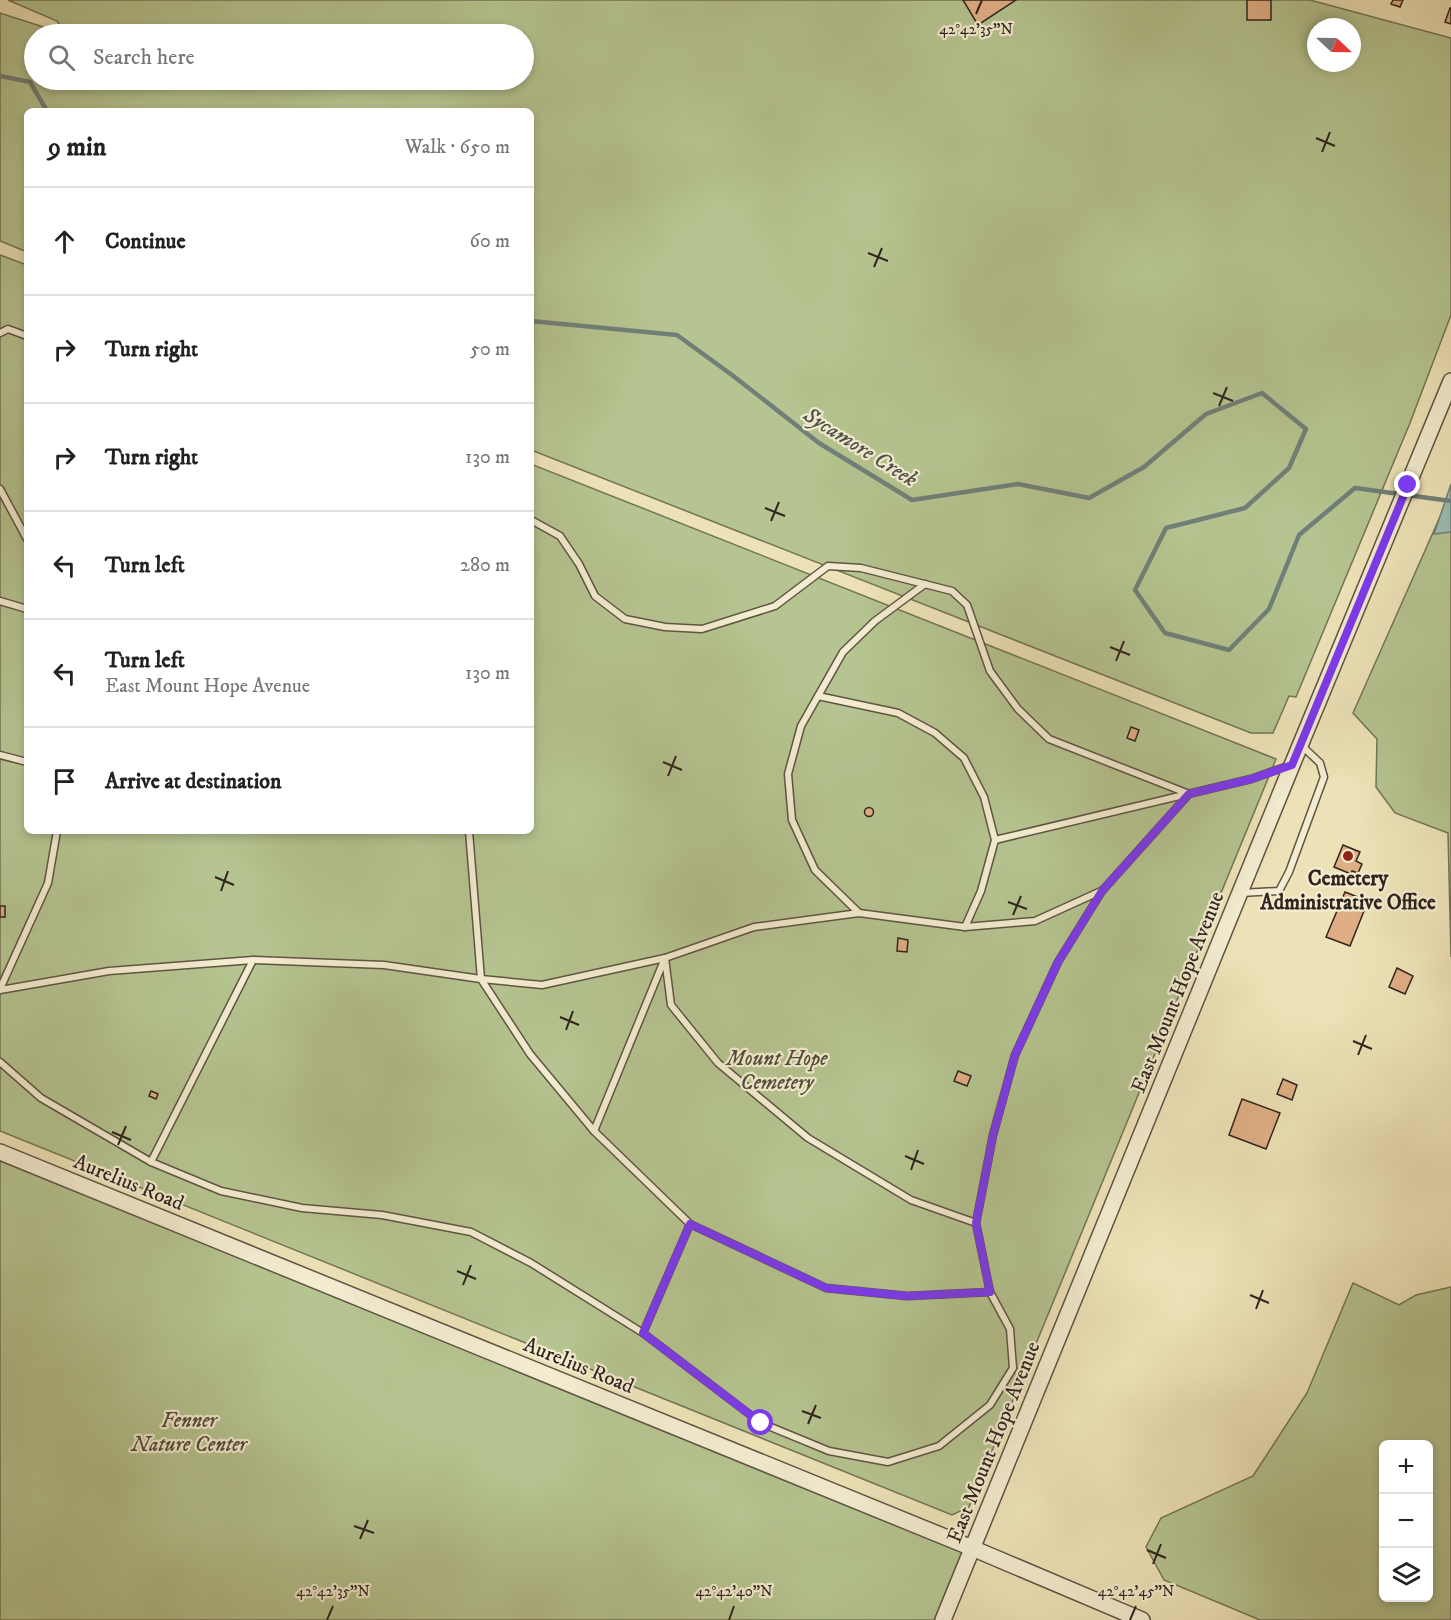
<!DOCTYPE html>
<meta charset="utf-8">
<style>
:root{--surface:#fff;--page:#f2f2f2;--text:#222;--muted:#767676;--line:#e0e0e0}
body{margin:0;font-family:"IM FELL DW Pica",serif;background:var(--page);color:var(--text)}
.controls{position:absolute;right:18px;bottom:18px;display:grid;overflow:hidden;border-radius:9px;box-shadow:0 3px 9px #0003}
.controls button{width:54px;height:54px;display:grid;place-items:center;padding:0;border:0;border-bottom:2px solid var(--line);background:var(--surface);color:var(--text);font:30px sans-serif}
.compass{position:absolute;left:1307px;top:18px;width:54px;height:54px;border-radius:50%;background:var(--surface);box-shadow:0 3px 9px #0003;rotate:112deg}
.stop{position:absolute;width:18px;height:18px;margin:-14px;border:4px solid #7c3aed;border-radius:50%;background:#fff}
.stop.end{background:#7c3aed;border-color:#fff;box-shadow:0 2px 6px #0008}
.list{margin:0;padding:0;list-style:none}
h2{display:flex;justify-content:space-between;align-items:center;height:78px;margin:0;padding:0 24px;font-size:26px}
h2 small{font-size:20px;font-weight:400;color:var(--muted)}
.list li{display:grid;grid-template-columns:39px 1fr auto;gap:18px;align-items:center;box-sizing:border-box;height:108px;padding:0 24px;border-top:2px solid var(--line)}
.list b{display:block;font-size:22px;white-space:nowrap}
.list p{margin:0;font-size:20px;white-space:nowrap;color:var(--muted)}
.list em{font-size:20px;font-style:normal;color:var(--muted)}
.icon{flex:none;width:33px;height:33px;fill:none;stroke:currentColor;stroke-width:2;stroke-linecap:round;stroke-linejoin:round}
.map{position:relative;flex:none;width:1451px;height:1620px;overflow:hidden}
.search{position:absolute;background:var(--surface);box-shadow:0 3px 9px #0003;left:24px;top:24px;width:510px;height:66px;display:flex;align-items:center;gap:15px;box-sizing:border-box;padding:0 21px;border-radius:33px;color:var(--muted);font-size:22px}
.panel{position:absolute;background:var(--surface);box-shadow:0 3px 9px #0003;left:24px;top:108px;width:510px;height:726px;border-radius:9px}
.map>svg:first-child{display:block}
</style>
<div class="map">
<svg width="1451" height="1620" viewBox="0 0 1451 1620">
<rect width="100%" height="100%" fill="#ede2b7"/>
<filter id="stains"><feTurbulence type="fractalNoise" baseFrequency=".00333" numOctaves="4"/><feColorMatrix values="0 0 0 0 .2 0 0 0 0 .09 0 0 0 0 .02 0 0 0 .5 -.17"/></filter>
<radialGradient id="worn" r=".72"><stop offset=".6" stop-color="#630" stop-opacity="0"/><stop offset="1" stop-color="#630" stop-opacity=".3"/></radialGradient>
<g fill="#b5c490" stroke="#727457" stroke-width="1.5" fill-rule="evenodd">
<path d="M8,0H1310L1451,38V315L1410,423L1296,697L1289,696L1273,733H1251L531,450V111H27V252L0,241V13L65,34H34V80H524V34H66L57,21ZM1316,27H1352V63H1316Z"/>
<polygon points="0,255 27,265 27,831 531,831 531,464 1276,759 969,1507 952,1515 0,1131"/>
<polygon points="1451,492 1451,957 1448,833 1395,813 1376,787 1377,739 1353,713"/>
<polygon points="0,1152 972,1548 942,1620 0,1620"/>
<path d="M1353,1283L1399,1305L1416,1295L1451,1287V1620H1260L1164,1580L1146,1547L1161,1518L1253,1476L1307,1393ZM1384,1444H1428V1598H1384Z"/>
</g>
<polygon fill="#9abdb5" stroke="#708079" stroke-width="1.5" points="1451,484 1451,532 1434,534"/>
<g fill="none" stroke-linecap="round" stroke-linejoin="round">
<g stroke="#708079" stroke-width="4.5">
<polyline points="0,76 30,82 47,111"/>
<polyline points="531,321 677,335 732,375 819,443 912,500 1018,484 1089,498 1144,467 1206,414 1262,393 1306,429 1289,468 1245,508 1166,528 1135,590 1165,633 1229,650 1269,609 1299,535 1355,488 1451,501"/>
</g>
</g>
<g fill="#dfae84" stroke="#30241e" stroke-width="1.5">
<polygon points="963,0 1016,0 978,25"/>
<rect x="1247" y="0" width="24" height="20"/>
<polygon points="1393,0 1403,0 1400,7 1391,4"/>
<polygon points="1450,8 1451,8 1451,24 1445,22"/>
<polygon points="1131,727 1139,730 1135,741 1127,738"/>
<circle cx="869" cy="812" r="4.5"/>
<polygon points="1343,845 1360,852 1356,861 1362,864 1358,873 1352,871 1351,874 1334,867"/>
<polygon points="1345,892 1368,901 1350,946 1326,937"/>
<rect x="0" y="906" width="5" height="11"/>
<polygon points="898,938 908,940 907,952 897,951"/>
<polygon points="1397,968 1413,976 1405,994 1389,987"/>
<polygon points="958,1071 971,1076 967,1086 954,1081"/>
<polygon points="1283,1079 1297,1085 1292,1100 1277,1094"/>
<polygon points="151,1091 158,1094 156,1099 149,1096"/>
<polygon points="1242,1099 1280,1113 1266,1149 1229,1135"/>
</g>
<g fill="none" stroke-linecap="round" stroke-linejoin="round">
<g stroke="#5f5444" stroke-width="9">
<g id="service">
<polyline points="0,333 8,329 27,336"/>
<polyline points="0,489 27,539"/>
<polyline points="531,520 560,536 579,564 595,596 625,619 665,627 702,629 775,606 828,566 861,568 952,591 967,605 990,671 1018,709 1049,739 1189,794"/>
<polyline points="0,601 27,609"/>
<polyline points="818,696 898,713 935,733 964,758 984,797 995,840 981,891 965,927"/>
<polyline points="0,755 27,762"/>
<polyline points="469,831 481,979 530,1054 594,1131 690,1224 826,1288 907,1296 990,1292"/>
<polyline points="995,840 1251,779 1288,766"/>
<polyline points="1240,893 1279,891 1289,872 1324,777 1320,763 1301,745"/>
<polyline points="859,913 815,870 792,820 788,774 801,726 843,652 875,621 925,584"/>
<polyline points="0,989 48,883 57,831"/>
<polyline points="0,990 109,971 253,960 384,965 481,979 542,985 665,958 754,927 859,913 965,927 1035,921 1101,891"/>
<polyline points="0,1062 41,1098 151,1162 221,1191 302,1208 382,1215 471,1232 531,1263 643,1333 761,1423 829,1451 888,1462 939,1446 990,1405 1013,1368 1010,1329 990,1292 976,1223 993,1135 1015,1055 1058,962 1102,891 1189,794"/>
<polyline points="594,1131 665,958 671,1005 718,1063 808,1138 911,1200 976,1223"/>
<polyline points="151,1162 253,960"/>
<polyline points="643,1333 690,1224"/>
</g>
</g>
<g stroke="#5f5444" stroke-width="18">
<g id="tertiary">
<polyline points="0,1152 972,1548 1142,1620"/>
<polyline points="943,1620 1292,765 1451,381"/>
</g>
</g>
<use href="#service" stroke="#f3ecd0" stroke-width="6"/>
<use href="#tertiary" stroke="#f3ecd0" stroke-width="15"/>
</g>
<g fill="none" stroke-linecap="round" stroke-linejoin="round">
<polyline stroke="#7c3aed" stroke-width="8" points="761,1423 643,1333 690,1224 826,1288 907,1296 990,1292 976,1223 993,1136 1015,1055 1058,962 1102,891 1189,794 1251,779 1292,765 1408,485"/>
</g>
<path fill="none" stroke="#30241e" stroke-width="2" d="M976,14L982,0M1316,138L1335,146M1322,152L1330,132M868,253L888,261M874,267L882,248M1213,393L1233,401M1219,406L1227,387M765,508L785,516M771,521L779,502M1110,647L1130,655M1116,661L1124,641M663,762L682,770M668,776L676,756M215,877L234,885M221,891L228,871M1008,902L1027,909M1013,915L1021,896M560,1017L579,1025M566,1030L573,1011M1353,1041L1372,1049M1358,1055L1366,1035M112,1132L131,1140M118,1145L126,1126M905,1156L924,1164M911,1170L918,1150M457,1271L476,1279M463,1285L471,1265M1250,1295L1269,1303M1256,1309L1263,1290M802,1411L821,1418M808,1424L816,1405M354,1526L374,1533M360,1539L368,1520M1147,1550L1166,1558M1153,1564L1161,1544M327,1620L333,1606M729,1620L734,1606M1130,1620L1136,1606"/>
<circle fill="#8f2418" stroke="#f3ecd0" stroke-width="2" cx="1348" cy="856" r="6"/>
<g text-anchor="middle" stroke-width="4.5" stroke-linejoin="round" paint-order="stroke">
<g font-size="21" font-weight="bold" fill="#30241e" stroke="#f3ecd0">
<text x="1348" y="885">Cemetery<tspan x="1348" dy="24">Administrative Office</tspan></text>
</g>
<g font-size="21" fill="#30241e" stroke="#f3ecd0">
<text transform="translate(1177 992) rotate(-68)" y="7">East Mount Hope Avenue</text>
<text transform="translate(129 1182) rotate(22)" y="7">Aurelius Road</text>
<text transform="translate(579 1365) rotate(22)" y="7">Aurelius Road</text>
<text transform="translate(993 1442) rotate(-68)" y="7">East Mount Hope Avenue</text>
</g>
<g font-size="21" font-style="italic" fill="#514c3a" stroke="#f3ecd0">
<text x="777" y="1065">Mount Hope<tspan x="777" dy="24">Cemetery</tspan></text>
<text x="189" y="1427">Fenner<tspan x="189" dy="24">Nature Center</tspan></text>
</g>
<g font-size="22" font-style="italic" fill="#50524b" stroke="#f3ecd0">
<text transform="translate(861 446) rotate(32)" y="8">Sycamore Creek</text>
</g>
</g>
<g font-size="15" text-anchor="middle" fill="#30241e" stroke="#f3ecd0" stroke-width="4.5" stroke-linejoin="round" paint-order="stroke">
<text x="976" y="34">42°42'35"N</text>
<text x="333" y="1596">42°42'35"N</text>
<text x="734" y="1596">42°42'40"N</text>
<text x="1136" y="1596">42°42'45"N</text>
</g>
<rect width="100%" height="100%" filter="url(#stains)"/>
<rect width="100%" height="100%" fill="url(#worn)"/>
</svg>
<div class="controls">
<button>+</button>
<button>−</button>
<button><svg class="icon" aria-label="layers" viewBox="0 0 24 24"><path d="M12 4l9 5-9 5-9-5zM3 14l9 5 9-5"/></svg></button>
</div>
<svg class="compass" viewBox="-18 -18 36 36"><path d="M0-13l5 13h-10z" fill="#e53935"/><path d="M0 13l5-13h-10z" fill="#767676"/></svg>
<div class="stop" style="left:761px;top:1423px"></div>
<div class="stop end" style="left:1408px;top:485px"></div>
<div class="search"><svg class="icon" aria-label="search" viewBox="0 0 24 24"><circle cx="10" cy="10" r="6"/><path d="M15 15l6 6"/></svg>Search here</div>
<section class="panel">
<h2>9 min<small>Walk · 650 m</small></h2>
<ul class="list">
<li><svg class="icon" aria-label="ahead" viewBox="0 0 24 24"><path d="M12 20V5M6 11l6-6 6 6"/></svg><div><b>Continue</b></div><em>60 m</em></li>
<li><svg class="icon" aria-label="right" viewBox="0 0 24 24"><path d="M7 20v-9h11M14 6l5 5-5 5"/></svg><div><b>Turn right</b></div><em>50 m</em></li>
<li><svg class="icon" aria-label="right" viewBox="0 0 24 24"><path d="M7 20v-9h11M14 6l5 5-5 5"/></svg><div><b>Turn right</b></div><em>130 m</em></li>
<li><svg class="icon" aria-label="left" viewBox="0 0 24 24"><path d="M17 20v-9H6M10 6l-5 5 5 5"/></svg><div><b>Turn left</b></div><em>280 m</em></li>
<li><svg class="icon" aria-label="left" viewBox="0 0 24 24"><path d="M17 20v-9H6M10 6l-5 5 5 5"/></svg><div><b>Turn left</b><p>East Mount Hope Avenue</p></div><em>130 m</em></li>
<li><svg class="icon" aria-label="arrive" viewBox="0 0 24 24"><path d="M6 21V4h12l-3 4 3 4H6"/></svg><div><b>Arrive at destination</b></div></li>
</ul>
</section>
</div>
